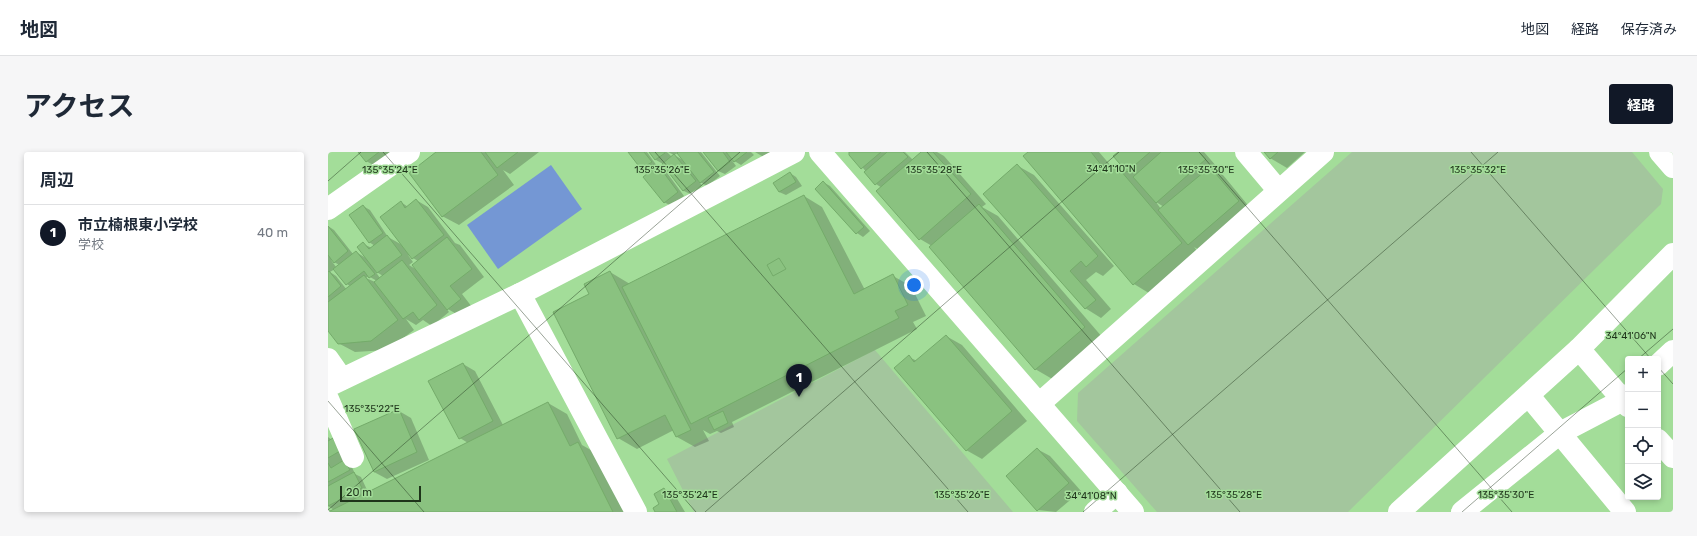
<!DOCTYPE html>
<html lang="ja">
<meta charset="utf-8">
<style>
:root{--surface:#fff;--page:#f6f6f7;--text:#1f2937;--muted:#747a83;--line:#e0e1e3;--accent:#111827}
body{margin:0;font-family:Rubik,"Noto Sans JP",sans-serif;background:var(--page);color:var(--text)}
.controls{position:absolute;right:12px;bottom:12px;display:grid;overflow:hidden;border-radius:4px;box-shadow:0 2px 6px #0003}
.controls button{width:36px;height:36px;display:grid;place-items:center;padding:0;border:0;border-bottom:1px solid var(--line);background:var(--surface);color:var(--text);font:20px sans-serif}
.scale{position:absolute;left:12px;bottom:10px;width:81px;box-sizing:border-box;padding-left:4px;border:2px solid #1e341a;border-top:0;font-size:11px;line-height:14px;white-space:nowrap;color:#1e341a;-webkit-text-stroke:3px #a3dd99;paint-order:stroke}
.you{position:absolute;left:586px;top:133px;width:14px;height:14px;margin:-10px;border:3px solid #fff;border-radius:50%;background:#1a73e8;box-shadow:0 0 0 6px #1a73e833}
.badge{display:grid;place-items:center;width:26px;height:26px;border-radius:50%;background:var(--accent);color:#fff;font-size:13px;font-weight:700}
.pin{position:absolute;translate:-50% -33px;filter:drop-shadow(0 1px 2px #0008)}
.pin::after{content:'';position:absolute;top:21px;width:14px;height:12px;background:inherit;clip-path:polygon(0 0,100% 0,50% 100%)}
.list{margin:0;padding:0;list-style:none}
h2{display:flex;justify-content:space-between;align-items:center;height:52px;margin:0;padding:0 16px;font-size:17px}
h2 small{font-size:13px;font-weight:400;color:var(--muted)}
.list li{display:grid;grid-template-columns:26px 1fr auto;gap:12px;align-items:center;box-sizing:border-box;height:56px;padding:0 16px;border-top:1px solid var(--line)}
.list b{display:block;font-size:15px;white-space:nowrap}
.list p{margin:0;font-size:13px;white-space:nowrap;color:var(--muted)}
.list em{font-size:13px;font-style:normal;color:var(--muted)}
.icon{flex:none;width:22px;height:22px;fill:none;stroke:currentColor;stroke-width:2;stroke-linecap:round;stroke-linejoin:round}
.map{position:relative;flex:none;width:1345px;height:360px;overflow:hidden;border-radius:4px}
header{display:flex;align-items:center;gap:24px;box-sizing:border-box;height:56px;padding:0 20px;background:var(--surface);border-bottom:1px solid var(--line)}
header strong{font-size:19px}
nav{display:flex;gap:22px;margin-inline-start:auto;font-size:14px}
.intro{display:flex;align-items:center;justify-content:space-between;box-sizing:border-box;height:96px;padding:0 24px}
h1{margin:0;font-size:28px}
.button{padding:10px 18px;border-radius:4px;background:var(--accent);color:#fff;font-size:14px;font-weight:700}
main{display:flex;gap:24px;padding:0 24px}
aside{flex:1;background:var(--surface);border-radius:4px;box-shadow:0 2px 6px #0003}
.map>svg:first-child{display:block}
</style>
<header>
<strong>地図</strong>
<nav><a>地図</a><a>経路</a><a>保存済み</a></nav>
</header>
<div class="intro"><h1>アクセス</h1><a class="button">経路</a></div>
<main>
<aside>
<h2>周辺<small></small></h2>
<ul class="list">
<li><span class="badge">1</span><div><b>市立楠根東小学校</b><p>学校</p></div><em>40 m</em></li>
</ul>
</aside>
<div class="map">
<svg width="1345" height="360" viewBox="0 0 1345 360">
<rect width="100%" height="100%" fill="#a3dd99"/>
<g fill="#a3c69d">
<polygon points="1024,0 1304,0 1335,37 1333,52 1020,360 829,360 749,269 750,241"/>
<polygon points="547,198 685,360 366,360 339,307"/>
</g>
<polygon fill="#7497d4" points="223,13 254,57 170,117 139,73"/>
<g fill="#0003" fill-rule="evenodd">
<polygon points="31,0 69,0 51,16 38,9"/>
<polygon points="110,0 211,0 182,22 175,18 186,33 131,73 114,64"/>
<polygon points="301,0 319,0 329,14 337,18 356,44 343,54 336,50 322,21 314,17"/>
<path d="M322,0H339L344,5L346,3L340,0H373L392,24L379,34L370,29L374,33L362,42L356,39L335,12L328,8ZM350,1L355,8L346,3Z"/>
<polygon points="376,0 423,0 426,3 413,13 403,7 408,14 397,22 390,19"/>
<polygon points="427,0 448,0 439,7"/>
<polygon points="522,0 577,0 585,8 594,0 609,0 616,4 658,52 654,55 670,64 775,186 726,228 707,217 604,94 592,87 554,36 548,32"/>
<path d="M701,0H771L784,15L787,13L801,21L787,4L792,0H876L889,15L885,18L895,23L923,57L873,99L866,95L872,102L824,143L806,132ZM828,50L836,55L833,57Z"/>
<polygon points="937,0 977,0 959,16 942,6"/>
<polygon points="690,14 706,23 786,114 775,124 768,120 758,128 783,157 773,166 757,156"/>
<polygon points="462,21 468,25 474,34 458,43 451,40"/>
<polygon points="495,30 502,34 542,79 535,85 529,81"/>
<polygon points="476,44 494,55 537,138 565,124 583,134 598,164 585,170 589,177 404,270 406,275 393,281 389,279 382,282 375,278 381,289 367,295 349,285 346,278 309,297 290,286 227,161 263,143 282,120 302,132"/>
<path d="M88,48L100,55L127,91L132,93L156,125L134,142L144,155L132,164L118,156L121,160L104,174L95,168L88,173L78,167L86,178L59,198L27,200L10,191L0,177V74L6,78L25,102L28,100L38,106L35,92L44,96L47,94L41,90L35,54L42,58L60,85L76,94L73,50L80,55ZM80,103L90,109L89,118L81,113L85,110ZM3,108L11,113L8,115ZM7,117L19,132L23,135L19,138L8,124L2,120ZM47,119L55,124L52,126ZM41,124L42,125L49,129L47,130L38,126Z"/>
<polygon points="618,184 634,193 699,269 654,307 638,298 581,205 589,209"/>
<polygon points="135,212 147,219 175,273 220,251 239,262 254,293 268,301 297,360 0,360 0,356 2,359 6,358 0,354 0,285 4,288 23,313 27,322 33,325 40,340 140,291 132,286"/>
<polygon points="71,259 83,266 101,308 59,327 46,320"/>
<polygon points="709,297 722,304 753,339 728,360 710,358 679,324"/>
<polygon points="336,337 348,345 357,360 328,360 333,353"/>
</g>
<g fill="#8ac280" stroke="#74ab6a">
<polygon points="30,0 51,0 38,10"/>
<polygon points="108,0 153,0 170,23 114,65 81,21"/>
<polygon points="157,0 190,0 169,16"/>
<polygon points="300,0 316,0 324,10 313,17"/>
<polygon points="321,0 337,0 337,1 327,8"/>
<polygon points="350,0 370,0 386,20 372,31 349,1"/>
<polygon points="375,0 395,0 402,10 390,19"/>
<polygon points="398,0 419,0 406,10"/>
<polygon points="521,0 553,0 533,17 521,3"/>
<polygon points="559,0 575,0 580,5 547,33 536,20"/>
<polygon points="593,0 605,0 643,42 591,88 548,39"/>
<polygon points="700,0 763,0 778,19 787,12 854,91 805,133 695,4"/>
<polygon points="790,0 822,0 799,20 785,4"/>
<polygon points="833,0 871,0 878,7 828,51 805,25"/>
<polygon points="936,0 950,0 942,7"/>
<polygon points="346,2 368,29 355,39 334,12"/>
<polygon points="689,12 770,104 758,115 753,109 742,119 768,148 757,157 655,42"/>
<polygon points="330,13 350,40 336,51 315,25"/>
<polygon points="882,15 911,49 860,93 830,58"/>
<polygon points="462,20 468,30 451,40 445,31"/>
<polygon points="495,29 536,75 528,82 487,37"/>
<polygon points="476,43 526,142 565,122 580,153 567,159 571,166 363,272 294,135"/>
<polygon points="88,47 116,83 84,107 52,65 73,49 77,56"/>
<polygon points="651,52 757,175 707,218 601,95"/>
<polygon points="35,53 55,81 41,91 21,63"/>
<polygon points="0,74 20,99 6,111 0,103"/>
<polygon points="59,83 74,103 49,121 29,95 35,90 41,97"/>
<polygon points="119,85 144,117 122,134 133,147 119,158 84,113"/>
<polygon points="28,99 47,122 41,126 36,119 18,133 5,117"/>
<polygon points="451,106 458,117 445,124 439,113"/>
<polygon points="74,108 109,153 91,168 85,160 75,167 46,130"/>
<polygon points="1,119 13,134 0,145 0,120"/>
<polygon points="282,119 363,278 348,285 337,263 289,287 225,160 261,142 256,132"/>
<polygon points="36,123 70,168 43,189 10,192 0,179 0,150"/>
<polygon points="618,183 684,259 638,299 566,216 581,203 586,210"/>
<polygon points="135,211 165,269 131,287 100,229"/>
<polygon points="220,250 242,294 250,290 285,360 0,360"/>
<polygon points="71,257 89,300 46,320 26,277"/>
<polygon points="395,259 400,271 386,278 380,266"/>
<polygon points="5,286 12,299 0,306 0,289"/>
<polygon points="709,296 741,331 709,359 678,324"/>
<polygon points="16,308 22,318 0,330 0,311 3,316"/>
<polygon points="26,320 34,336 0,354 0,334"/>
<polygon points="336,336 349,360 327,360 325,356 331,352 326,342"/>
</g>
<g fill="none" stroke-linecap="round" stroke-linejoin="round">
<g stroke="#fff" stroke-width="22">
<polyline points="492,0 805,360"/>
<polyline points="918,0 950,38"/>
<polyline points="1332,0 1345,15"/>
<polyline points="0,57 81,0"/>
<polyline points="192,142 308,360"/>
<polyline points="1251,197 1300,254"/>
<polyline points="0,207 14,227"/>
<polyline points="1330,213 1345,199"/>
<polyline points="0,234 192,142 466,0"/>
<polyline points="1201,244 1297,360"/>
<polyline points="0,247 25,305"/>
<polyline points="711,252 995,0"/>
<polyline points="1330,288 1345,305"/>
<polyline points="767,360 789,341"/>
<polyline points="1071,360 1251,197 1345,102"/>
<polyline points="1134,360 1232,281 1295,248 1300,243"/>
</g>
</g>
<path fill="none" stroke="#1e341a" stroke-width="1" stroke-opacity="0.45" d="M55,0L368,360M327,0L640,360M599,0L912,360M871,0L1184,360M1143,0L1323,207M0,29L33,0M1310,207L1345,177M1330,215L1345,232M0,249L96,360M0,358L412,0M377,360L791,0M755,360L1170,0M1134,360L1300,216"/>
<g font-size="10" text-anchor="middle" fill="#1e341a" stroke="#a3dd99" stroke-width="3" stroke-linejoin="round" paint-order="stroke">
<text x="783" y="20">34°41'10"N</text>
<text x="62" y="21">135°35'24"E</text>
<text x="334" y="21">135°35'26"E</text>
<text x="606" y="21">135°35'28"E</text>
<text x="878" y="21">135°35'30"E</text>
<text x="1150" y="21">135°35'32"E</text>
<text x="1303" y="187">34°41'06"N</text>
<text x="44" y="260">135°35'22"E</text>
<text x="362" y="346">135°35'24"E</text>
<text x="634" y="346">135°35'26"E</text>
<text x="906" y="346">135°35'28"E</text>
<text x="1178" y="346">135°35'30"E</text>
<text x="763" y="347">34°41'08"N</text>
</g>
</svg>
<div class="controls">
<button>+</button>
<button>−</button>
<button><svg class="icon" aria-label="locate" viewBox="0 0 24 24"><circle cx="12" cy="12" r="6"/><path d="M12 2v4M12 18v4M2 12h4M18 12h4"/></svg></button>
<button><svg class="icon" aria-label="layers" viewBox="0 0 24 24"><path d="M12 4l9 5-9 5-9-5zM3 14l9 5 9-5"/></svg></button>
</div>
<div class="scale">20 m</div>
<div class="you"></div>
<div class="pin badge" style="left:471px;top:245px">1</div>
</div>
</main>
